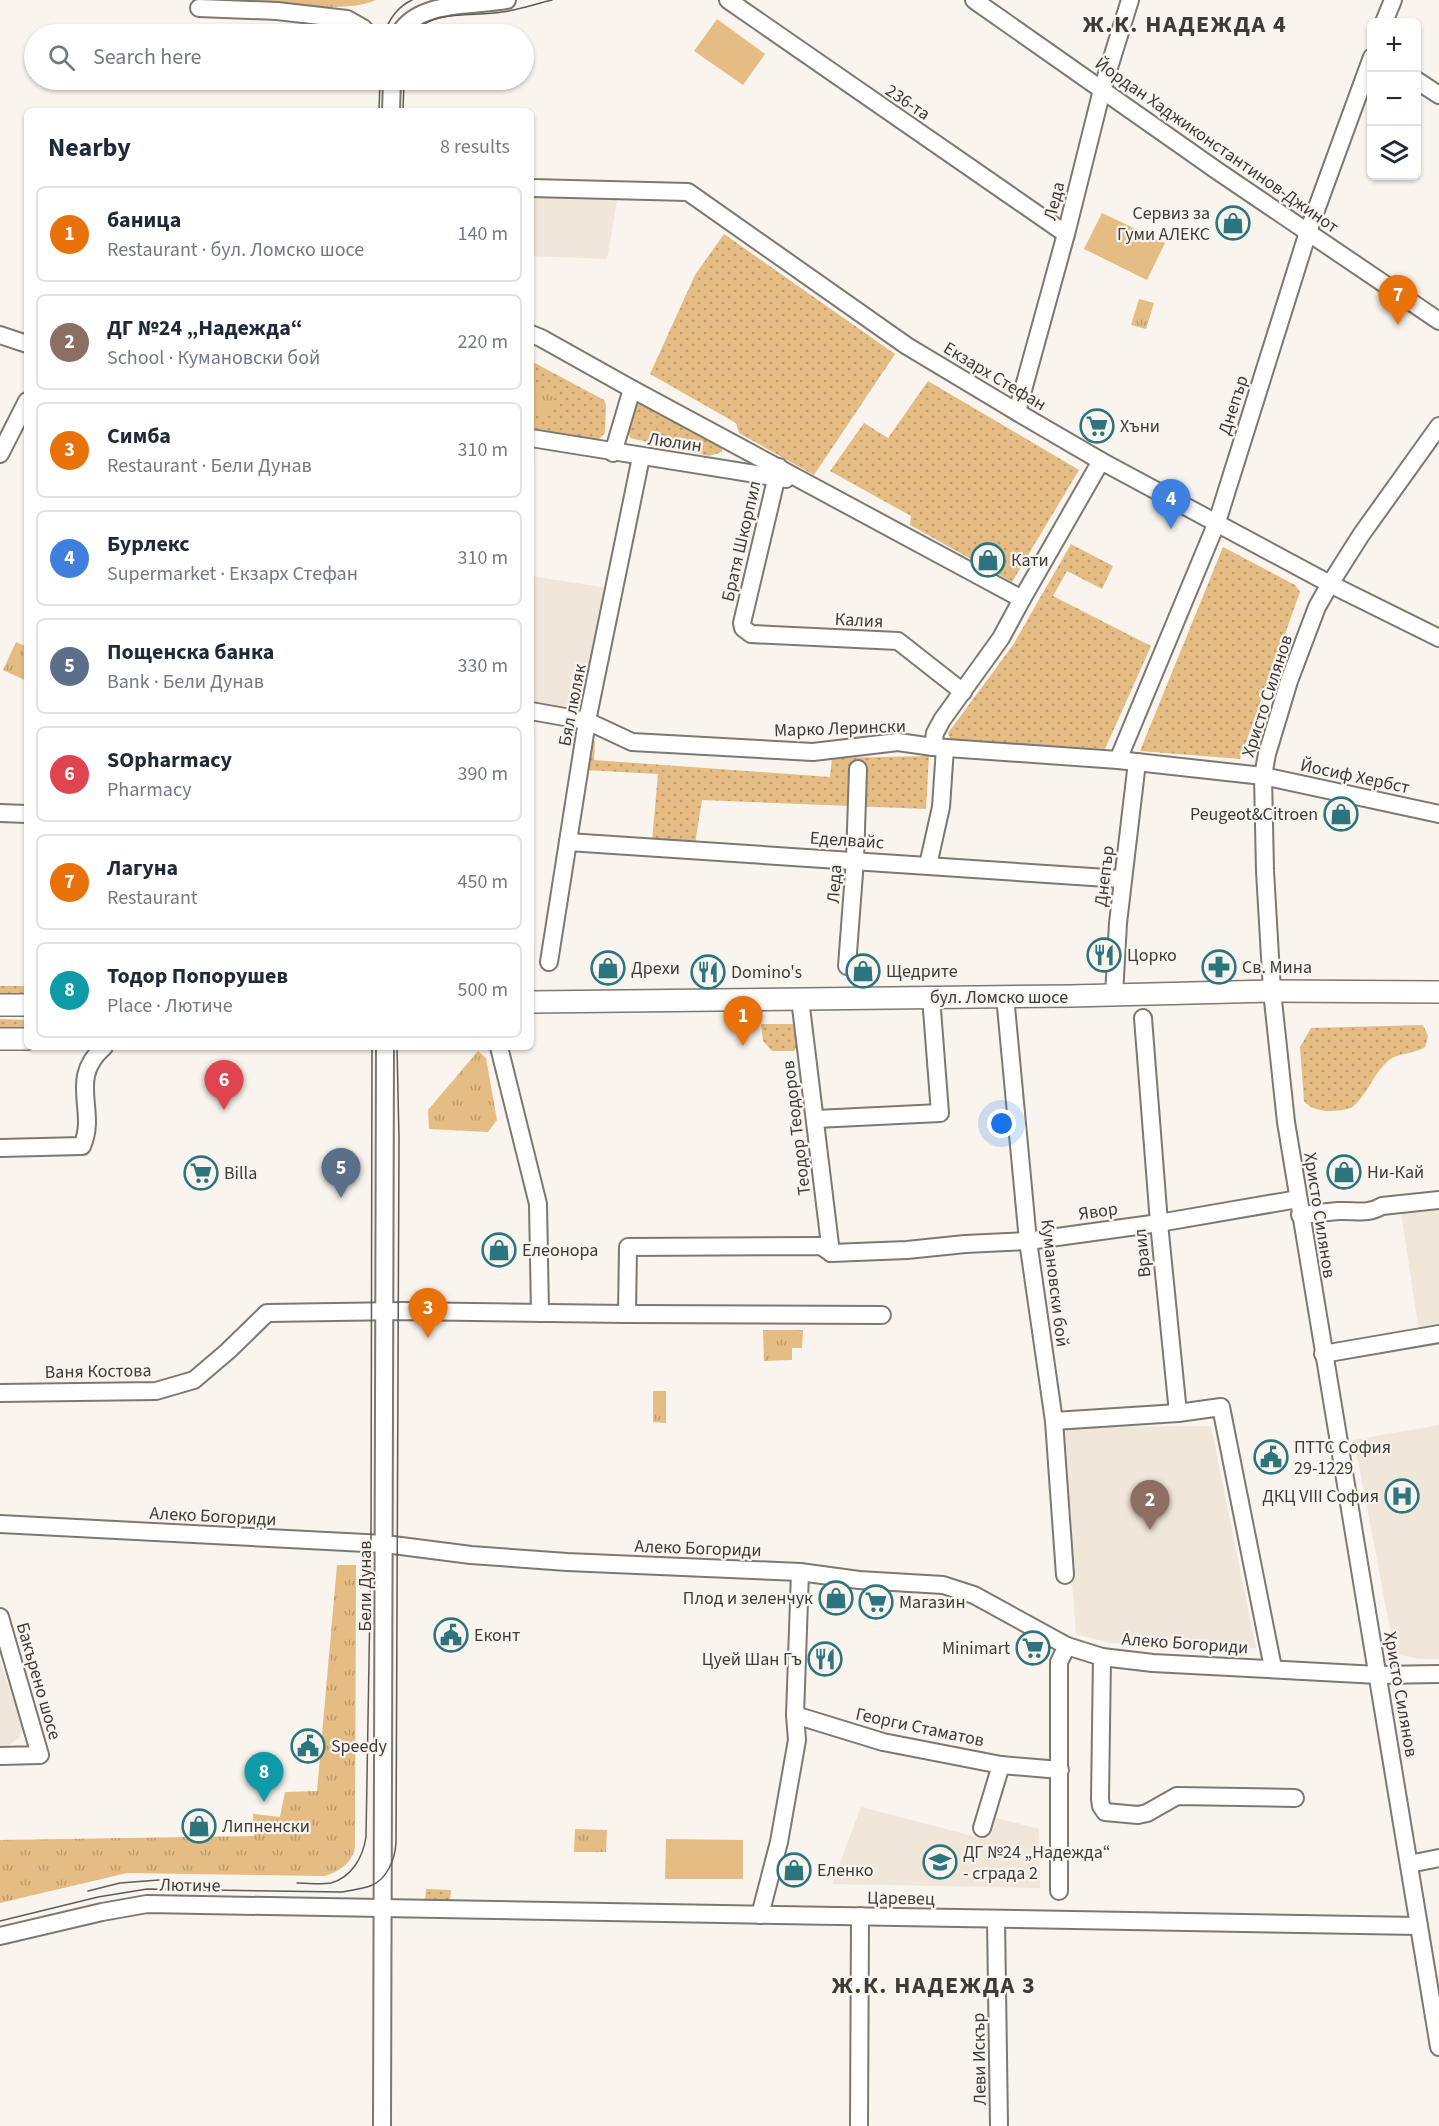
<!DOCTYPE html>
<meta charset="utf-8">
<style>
:root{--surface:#fff;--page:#f6f6f7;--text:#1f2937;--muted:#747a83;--line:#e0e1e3;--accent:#2c747e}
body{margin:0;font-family:"Source Sans 3",sans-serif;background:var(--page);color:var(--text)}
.controls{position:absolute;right:18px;top:18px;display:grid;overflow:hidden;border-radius:9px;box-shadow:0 2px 4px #0004}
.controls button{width:54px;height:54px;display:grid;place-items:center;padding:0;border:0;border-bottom:2px solid var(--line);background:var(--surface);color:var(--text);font:30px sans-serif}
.you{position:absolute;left:1002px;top:1124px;width:21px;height:21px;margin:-15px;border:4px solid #fff;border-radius:50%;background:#1a73e8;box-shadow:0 0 0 9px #1a73e833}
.badge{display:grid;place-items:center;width:39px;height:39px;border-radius:50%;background:var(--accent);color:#fff;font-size:20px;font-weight:700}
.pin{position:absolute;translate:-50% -50px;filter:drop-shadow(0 2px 3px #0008)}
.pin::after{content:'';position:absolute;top:32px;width:21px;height:18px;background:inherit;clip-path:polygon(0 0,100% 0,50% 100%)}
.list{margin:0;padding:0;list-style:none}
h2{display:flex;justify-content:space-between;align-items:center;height:78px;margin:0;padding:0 24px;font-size:26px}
h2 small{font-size:20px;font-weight:400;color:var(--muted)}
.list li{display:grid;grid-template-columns:39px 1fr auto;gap:18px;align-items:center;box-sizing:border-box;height:96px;margin:0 12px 12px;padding:0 12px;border:2px solid var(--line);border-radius:9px}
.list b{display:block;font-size:22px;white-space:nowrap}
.list p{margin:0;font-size:20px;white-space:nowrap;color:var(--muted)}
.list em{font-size:20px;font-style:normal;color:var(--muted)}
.icon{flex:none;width:33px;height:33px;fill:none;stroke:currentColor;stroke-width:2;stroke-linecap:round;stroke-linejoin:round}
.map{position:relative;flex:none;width:1439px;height:2126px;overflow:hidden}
.search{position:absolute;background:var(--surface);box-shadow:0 2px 4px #0004;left:24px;top:24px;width:510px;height:66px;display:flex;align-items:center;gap:15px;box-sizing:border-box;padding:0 21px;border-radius:33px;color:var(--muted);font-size:22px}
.panel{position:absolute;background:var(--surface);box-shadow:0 2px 4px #0004;left:24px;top:108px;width:510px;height:942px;border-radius:9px}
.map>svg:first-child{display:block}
</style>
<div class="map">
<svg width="1439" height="2126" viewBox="0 0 1439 2126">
<defs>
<pattern id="grass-dots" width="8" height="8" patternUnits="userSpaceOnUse" patternTransform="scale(1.5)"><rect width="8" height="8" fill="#e5bd84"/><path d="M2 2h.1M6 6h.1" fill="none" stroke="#bb9b6d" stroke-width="1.8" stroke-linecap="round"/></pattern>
<pattern id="park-tufts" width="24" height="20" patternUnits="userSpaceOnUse" patternTransform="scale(1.5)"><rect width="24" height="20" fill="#e5bd84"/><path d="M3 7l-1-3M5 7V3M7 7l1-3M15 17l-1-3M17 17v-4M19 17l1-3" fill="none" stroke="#bb9b6d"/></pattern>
</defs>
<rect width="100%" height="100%" fill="#f9f4ed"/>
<g fill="#f0e6d9">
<polygon points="531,196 617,200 607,259 531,256"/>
<polygon points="531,576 614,589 585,710 531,704"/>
<polygon points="1439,1207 1439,1328 1419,1331 1401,1212"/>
<polygon points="1439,1425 1439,1659 1420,1659 1395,1654 1354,1440"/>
<polygon points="1211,1426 1256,1648 1167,1646 1110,1643 1076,1634 1060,1427"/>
<polygon points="0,1660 23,1728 19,1738 7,1746 0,1746"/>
<polygon points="861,1807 984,1839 993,1817 1039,1829 1040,1888 832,1884"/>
</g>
<g fill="url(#grass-dots)">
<polygon points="724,234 895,354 814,475 739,433 736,423 650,374 695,275"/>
<polygon points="531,361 604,400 606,405 605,433 598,440 588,442 531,430"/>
<polygon points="928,381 1079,470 1012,582 910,525 911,516 830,471 864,423 888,438"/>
<polygon points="637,400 722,446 722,452 709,456 630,438 628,428"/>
<polygon points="1071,544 1113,566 1102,589 1067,571 1053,596 1151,646 1105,749 950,739 948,733 1013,645"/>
<polygon points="1223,547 1295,585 1300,592 1240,759 1140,751"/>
<polygon points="588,741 595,741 594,760 830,777 832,758 929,756 926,809 702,800 695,844 652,841 658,774 584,770"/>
<rect x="0" y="986" width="27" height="10"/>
<polygon points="0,1019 27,1020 27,1028 0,1029"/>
<polygon points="761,1024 793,1024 797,1047 794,1051 772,1051 763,1041"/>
<path d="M1423,1025L1428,1036L1425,1047C1413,1055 1396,1052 1386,1063C1372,1076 1367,1096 1351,1108C1337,1112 1314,1114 1304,1101L1300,1047L1311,1028Z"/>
<polygon points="426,1889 451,1890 450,1901 425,1901"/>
</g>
<g fill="url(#park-tufts)">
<path d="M244,0H376C346,14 279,3 244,0Z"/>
<polygon points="1139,299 1154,303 1146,329 1131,325"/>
<polygon points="535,388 554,391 550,414 531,410"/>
<polygon points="16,642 27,647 27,681 3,670"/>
<polygon points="478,1051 486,1058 497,1120 488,1132 429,1129 428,1110"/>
<polygon points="763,1330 803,1330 802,1348 792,1348 792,1360 764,1361"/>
<polygon points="653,1391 666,1391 666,1423 653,1422"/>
<path d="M337,1565H356L355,1847C352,1863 340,1871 325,1876L127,1873L0,1903V1840L254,1836L253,1814L280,1817L285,1792L317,1791Z"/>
<polygon points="575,1829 607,1830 606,1852 574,1852"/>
</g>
<g fill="#e5bd84">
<polygon points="717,19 765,54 743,85 694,51"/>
<polygon points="1102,213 1165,243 1147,280 1084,249"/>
<polygon points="666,1839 743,1840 743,1879 665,1879"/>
</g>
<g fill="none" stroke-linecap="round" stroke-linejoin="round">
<g stroke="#7c7872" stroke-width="20">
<g id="minor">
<polyline points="728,0 1066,234"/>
<polyline points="974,0 1219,172 1439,321"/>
<polyline points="199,8 277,11 347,19 363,28 369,34"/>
<polyline points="1384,22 1393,0"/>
<path d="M399,34C419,0 470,7 507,0"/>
<polyline points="1416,80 1439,95"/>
<polyline points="391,111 392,80"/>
<polyline points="531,188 688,192 907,346 1017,412 1101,461 1330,584 1439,638"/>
<polyline points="531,334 541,338 632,389 1022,599 1001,638 942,720 935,733 933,747"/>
<polyline points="0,335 27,344"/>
<polyline points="1017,412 1066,234 1102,90 1130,0"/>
<polyline points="1439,426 1361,535 1330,584 1317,607 1289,681 1267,754 1263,776 1265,871 1272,991 1286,1122 1439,2047"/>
<polyline points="531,438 786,479"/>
<polyline points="613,453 632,389"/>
<polyline points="0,454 27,401"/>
<polyline points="779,467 742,623 743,628 751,634 898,641 963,692"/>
<polyline points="1022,599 1101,461"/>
<polyline points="531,711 587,721 632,742 813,752 898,742 933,747 1118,760 1263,776 1439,814"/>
<polyline points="1118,760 1217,522 1308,232 1372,57"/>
<polyline points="0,813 27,814"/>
<polyline points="568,842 1122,879"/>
<polyline points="928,865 941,807 945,748"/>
<polyline points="549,962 587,721 641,457"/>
<polyline points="847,966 855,860 858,769"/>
<polyline points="1114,995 1118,923 1137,762"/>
<polyline points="1005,996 1028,1241 1054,1421 1065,1575"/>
<polyline points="800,999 831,1253"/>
<polyline points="1143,1018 1159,1223 1178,1413"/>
<polyline points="499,1047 538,1204 540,1313"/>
<polyline points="816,1119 940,1113 931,997"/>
<path d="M0,1148L82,1146C98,1111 67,1079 104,1047"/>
<path d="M1300,1215C1313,1214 1326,1212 1339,1211C1355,1210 1367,1215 1382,1206L1439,1200"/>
<polyline points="831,1253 907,1250 965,1244 1028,1241 1159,1223 1298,1199"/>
<polyline points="627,1314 628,1247 821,1246 831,1253"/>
<polyline points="1323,1354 1439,1334"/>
<polyline points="0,1393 156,1391 194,1380 228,1351 267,1313 402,1311 627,1314 882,1315"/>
<polyline points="1054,1421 1178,1413 1221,1407 1273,1668"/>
<polyline points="0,1524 385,1544 471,1555 567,1562 800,1572 859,1580 943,1585 974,1595 1067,1646 1102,1657 1153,1663 1378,1675 1439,1674"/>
<polyline points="0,1617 40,1755 0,1756"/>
<polyline points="1102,1657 1100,1799 1101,1806 1105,1812 1138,1815 1147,1813 1177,1796 1295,1798"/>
<polyline points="795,1715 883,1742 1001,1765 1060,1770"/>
<polyline points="982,1828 1001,1765"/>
<polyline points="1409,1864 1439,1858"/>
<polyline points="1059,1891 1059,1662 1067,1646"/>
<polyline points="760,1915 779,1842 797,1740 795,1715 800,1572"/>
<polyline points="996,1919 999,2126"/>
<polyline points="0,1936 102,1912 147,1904 1419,1926"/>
<polyline points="382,2126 385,1047"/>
<polyline points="859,2126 860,1916"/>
</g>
</g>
<g stroke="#7c7872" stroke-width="24">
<g id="major">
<polyline points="531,1002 1071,996 1272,991 1439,992"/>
<polyline points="0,1005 27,1005"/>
<polyline points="0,1039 27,1039"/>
</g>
</g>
<use href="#minor" stroke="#fff" stroke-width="16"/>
<use href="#major" stroke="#fff" stroke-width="21"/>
<g stroke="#5e5c58" stroke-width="1.5">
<path d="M384,34C389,19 397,7 412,0"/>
<path d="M413,34C431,9 474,17 502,12C518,10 535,4 552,0"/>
<polyline points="379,111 380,80"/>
<polyline points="403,111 404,80"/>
<path d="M297,1883C308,1883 321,1885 331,1883C352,1877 363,1857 366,1837L371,1543L372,1047"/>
<polyline points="88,1891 120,1883 159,1880"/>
<path d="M0,1921L98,1897L147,1889L342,1892C351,1890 362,1889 370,1886C387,1880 395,1859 396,1843L399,1139L397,1047"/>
</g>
</g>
<defs>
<g id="shop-ring" transform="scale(1.725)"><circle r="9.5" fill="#f9f4ed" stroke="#2c747e" stroke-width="1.5"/><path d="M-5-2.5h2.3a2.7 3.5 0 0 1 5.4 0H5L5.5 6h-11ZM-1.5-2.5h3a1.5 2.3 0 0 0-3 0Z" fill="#2c747e"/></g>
<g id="supermarket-ring" transform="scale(1.725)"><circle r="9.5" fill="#f9f4ed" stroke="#2c747e" stroke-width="1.5"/><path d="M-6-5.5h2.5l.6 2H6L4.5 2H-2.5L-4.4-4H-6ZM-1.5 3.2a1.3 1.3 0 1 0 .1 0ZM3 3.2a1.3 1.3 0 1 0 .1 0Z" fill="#2c747e"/></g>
<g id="restaurant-ring" transform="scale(1.725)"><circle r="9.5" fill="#f9f4ed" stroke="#2c747e" stroke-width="1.5"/><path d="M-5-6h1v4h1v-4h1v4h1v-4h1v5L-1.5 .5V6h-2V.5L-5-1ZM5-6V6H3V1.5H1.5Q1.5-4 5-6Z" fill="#2c747e"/></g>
<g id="pharmacy-ring" transform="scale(1.725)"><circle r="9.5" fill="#f9f4ed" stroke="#2c747e" stroke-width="1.5"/><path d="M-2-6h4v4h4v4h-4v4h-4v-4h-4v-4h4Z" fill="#2c747e"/></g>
<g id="civic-ring" transform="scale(1.725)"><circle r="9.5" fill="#f9f4ed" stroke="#2c747e" stroke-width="1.5"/><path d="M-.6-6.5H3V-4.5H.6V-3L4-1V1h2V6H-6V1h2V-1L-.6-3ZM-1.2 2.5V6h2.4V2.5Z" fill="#2c747e"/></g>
<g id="hospital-ring" transform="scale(1.725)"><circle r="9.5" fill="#f9f4ed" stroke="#2c747e" stroke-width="1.5"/><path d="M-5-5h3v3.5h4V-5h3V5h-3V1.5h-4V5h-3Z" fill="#2c747e"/></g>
<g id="school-ring" transform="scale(1.725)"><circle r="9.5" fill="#f9f4ed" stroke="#2c747e" stroke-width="1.5"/><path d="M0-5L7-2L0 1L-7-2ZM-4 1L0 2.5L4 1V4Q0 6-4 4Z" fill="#2c747e"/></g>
</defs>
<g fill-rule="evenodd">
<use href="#shop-ring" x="1233" y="223"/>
<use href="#supermarket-ring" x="1097" y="426"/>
<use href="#shop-ring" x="988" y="560"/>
<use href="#shop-ring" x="1341" y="814"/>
<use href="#restaurant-ring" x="1104" y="955"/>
<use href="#pharmacy-ring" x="1219" y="967"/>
<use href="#shop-ring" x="608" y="968"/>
<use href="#shop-ring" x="863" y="971"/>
<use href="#restaurant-ring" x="708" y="972"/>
<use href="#shop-ring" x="1344" y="1172"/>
<use href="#supermarket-ring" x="201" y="1173"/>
<use href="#shop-ring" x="499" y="1250"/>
<use href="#civic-ring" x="1271" y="1457"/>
<use href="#hospital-ring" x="1402" y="1496"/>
<use href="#shop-ring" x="836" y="1598"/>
<use href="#supermarket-ring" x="876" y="1602"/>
<use href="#civic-ring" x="451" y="1635"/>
<use href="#supermarket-ring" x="1033" y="1648"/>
<use href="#restaurant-ring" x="825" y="1659"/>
<use href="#civic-ring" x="308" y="1746"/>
<use href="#shop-ring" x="199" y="1826"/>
<use href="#school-ring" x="940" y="1862"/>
<use href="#shop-ring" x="794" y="1870"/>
</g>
<g text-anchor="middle" stroke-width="4.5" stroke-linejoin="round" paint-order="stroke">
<g font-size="18" fill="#3e3c39" stroke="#f9f4ed">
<text transform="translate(908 102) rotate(34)" y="6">236-та</text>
<text transform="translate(1217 145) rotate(35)" y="6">Йордан Хаджиконстантинов-Джинот</text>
<text transform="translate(1054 201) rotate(-76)" y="6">Леда</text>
<text transform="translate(995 376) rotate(31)" y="6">Екзарх Стефан</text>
<text transform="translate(1233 405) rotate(-72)" y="6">Днепър</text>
<text transform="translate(675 442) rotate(8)" y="6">Люлин</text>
<text transform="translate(741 541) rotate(-77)" y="6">Братя Шкорпил</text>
<text transform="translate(859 620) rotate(3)" y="6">Калия</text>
<text transform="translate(1267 696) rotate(-72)" y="6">Христо Силянов</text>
<text transform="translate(572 705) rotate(-79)" y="6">Бял люляк</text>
<text transform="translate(840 728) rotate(-2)" y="6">Марко Лерински</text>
<text transform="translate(1355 776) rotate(12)" y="6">Йосиф Хербст</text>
<text transform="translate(847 840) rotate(4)" y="6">Еделвайс</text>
<text transform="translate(1104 876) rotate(-83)" y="6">Днепър</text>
<text transform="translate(834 884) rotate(-86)" y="6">Леда</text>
<text x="999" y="1003">бул. Ломско шосе</text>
<text transform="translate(796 1128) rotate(-97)" y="6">Теодор Теодоров</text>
<text transform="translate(1098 1211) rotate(-8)" y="6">Явор</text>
<text transform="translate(1320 1215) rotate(81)" y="6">Христо Силянов</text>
<text transform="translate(1142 1253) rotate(-96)" y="6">Враил</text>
<text transform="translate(1055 1283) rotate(83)" y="6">Кумановски бой</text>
<text transform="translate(98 1371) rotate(-1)" y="6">Ваня Костова</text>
<text transform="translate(213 1516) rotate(3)" y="6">Алеко Богориди</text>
<text transform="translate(698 1548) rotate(2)" y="6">Алеко Богориди</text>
<text transform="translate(365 1586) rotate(-90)" y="6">Бели Дунав</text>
<text transform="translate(1185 1643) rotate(4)" y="6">Алеко Богориди</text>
<text transform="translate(39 1681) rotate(74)" y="6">Бакърено шосе</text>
<text transform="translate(1401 1694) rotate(80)" y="6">Христо Силянов</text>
<text transform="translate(920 1727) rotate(12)" y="6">Георги Стаматов</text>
<text transform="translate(190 1885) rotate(1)" y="6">Лютиче</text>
<text transform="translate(901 1898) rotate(1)" y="6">Царевец</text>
<text transform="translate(979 2059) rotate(-91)" y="6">Леви Искър</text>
</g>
<g font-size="18" fill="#3e3c39" stroke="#f9f4ed" text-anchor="start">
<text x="1210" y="219" text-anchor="end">Сервиз за<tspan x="1210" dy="21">Гуми АЛЕКС</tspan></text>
<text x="1120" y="432">Хъни</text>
<text x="1011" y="566">Кати</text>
<text x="1318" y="820" text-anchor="end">Peugeot&amp;Citroen</text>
<text x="1127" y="961">Цорко</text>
<text x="1242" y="973">Св. Мина</text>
<text x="631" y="974">Дрехи</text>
<text x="886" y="977">Щедрите</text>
<text x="731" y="978">Domino's</text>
<text x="1367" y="1178">Ни-Кай</text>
<text x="224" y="1179">Billa</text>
<text x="522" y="1256">Елеонора</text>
<text x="1294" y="1453">ПТТС София<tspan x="1294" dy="21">29-1229</tspan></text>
<text x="1379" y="1502" text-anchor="end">ДКЦ VIII София</text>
<text x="813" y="1604" text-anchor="end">Плод и зеленчук</text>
<text x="899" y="1608">Магазин</text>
<text x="474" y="1641">Еконт</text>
<text x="1010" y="1654" text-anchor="end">Minimart</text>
<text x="802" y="1665" text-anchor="end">Цуей Шан Гъ</text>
<text x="331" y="1752">Speedy</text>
<text x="222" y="1832">Липненски</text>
<text x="963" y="1858">ДГ №24 „Надежда“<tspan x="963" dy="21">- сграда 2</tspan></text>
<text x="817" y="1876">Еленко</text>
</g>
<g font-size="24" font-weight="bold" letter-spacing="1.5" fill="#3e3c39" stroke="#f9f4ed">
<text x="1185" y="32">Ж.К. НАДЕЖДА 4</text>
<text x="934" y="1993">Ж.К. НАДЕЖДА 3</text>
</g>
</g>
</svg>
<div class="controls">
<button>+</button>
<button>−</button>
<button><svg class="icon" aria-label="layers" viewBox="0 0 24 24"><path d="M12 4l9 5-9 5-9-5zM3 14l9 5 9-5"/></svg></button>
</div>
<div class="you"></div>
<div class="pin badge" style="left:743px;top:1046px;background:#e8710a">1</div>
<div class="pin badge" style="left:1150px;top:1530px;background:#8d6e63">2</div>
<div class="pin badge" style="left:428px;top:1338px;background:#e8710a">3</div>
<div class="pin badge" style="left:1171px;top:529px;background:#3f7fe0">4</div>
<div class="pin badge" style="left:341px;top:1198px;background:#5c6f8a">5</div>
<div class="pin badge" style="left:224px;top:1110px;background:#e0444e">6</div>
<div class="pin badge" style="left:1398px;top:325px;background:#e8710a">7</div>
<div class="pin badge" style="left:264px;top:1802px;background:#0f9aa8">8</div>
<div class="search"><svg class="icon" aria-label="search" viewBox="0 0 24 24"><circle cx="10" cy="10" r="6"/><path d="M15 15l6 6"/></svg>Search here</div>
<section class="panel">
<h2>Nearby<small>8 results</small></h2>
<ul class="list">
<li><span class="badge" style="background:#e8710a">1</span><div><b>баница</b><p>Restaurant · бул. Ломско шосе</p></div><em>140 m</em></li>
<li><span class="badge" style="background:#8d6e63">2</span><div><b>ДГ №24 „Надежда“</b><p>School · Кумановски бой</p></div><em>220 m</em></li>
<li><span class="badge" style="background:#e8710a">3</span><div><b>Симба</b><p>Restaurant · Бели Дунав</p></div><em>310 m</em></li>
<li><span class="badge" style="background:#3f7fe0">4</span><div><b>Бурлекс</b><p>Supermarket · Екзарх Стефан</p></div><em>310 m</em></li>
<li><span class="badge" style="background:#5c6f8a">5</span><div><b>Пощенска банка</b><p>Bank · Бели Дунав</p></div><em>330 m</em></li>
<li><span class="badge" style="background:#e0444e">6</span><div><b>SOpharmacy</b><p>Pharmacy</p></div><em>390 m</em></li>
<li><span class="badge" style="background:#e8710a">7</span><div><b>Лагуна</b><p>Restaurant</p></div><em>450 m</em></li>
<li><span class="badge" style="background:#0f9aa8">8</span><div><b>Тодор Попорушев</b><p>Place · Лютиче</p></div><em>500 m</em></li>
</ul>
</section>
</div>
